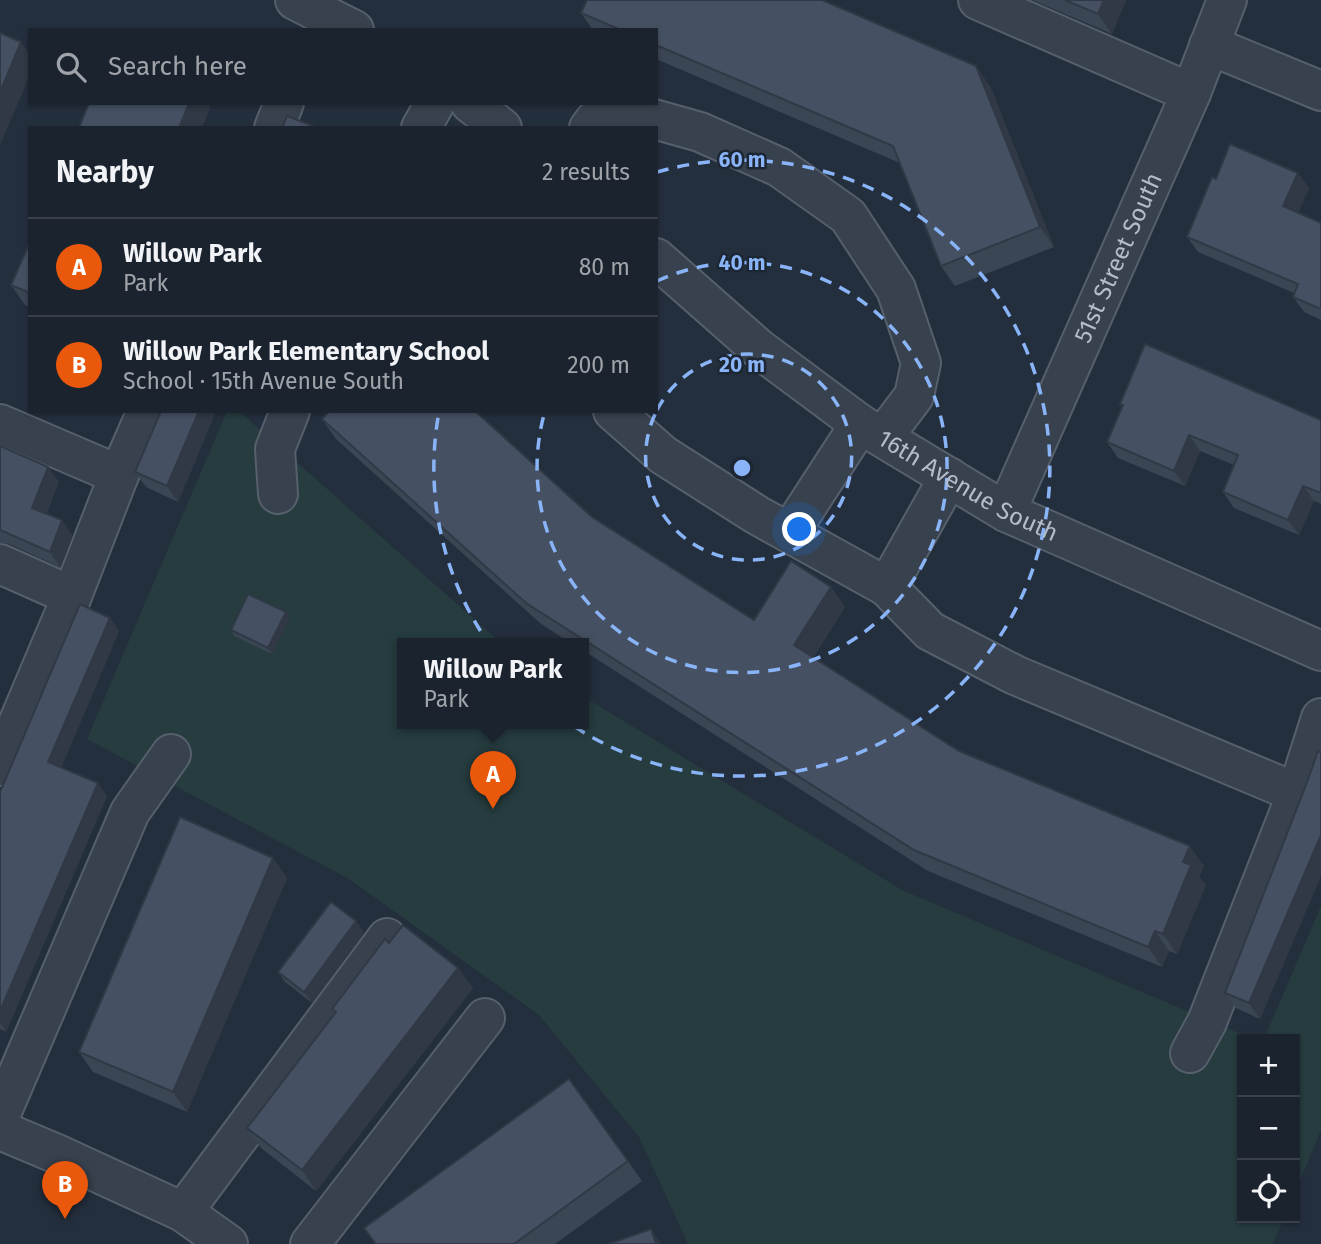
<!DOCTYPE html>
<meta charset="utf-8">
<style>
:root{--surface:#1b232e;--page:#282f3a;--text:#f1f3f6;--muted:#a0a4aa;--line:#39404a;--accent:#ea580c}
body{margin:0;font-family:"Fira Sans",sans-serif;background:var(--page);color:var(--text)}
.controls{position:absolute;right:21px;bottom:21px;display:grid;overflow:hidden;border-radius:0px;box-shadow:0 2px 5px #0004}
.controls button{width:63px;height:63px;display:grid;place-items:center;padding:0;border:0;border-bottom:2px solid var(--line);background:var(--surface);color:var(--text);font:35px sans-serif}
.you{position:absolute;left:800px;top:530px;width:24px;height:24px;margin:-18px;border:5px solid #fff;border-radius:50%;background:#1a73e8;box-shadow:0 0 0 10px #1a73e833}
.badge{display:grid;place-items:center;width:46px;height:46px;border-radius:50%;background:var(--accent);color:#fff;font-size:23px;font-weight:700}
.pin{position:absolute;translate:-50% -58px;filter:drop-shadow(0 2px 4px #0008)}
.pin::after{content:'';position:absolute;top:37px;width:24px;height:21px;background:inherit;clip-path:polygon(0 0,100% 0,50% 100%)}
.popup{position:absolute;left:397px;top:638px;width:192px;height:91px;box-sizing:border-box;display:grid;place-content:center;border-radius:0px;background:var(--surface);filter:drop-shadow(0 2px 5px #0005);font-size:23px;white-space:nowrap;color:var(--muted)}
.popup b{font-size:26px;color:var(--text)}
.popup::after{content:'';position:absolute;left:50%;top:100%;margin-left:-14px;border:14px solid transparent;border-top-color:var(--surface)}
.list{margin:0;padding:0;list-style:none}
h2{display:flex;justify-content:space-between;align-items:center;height:91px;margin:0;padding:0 28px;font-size:30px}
h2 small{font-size:23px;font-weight:400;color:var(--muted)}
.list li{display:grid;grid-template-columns:46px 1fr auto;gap:21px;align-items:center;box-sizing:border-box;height:98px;padding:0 28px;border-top:2px solid var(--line)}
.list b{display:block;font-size:26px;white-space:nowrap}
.list p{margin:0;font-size:23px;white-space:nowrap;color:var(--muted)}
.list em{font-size:23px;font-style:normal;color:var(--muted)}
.icon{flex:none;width:38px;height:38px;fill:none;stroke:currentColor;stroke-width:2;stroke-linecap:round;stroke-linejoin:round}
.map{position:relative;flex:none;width:1321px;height:1244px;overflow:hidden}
.search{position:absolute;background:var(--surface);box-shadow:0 2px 5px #0004;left:28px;top:28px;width:630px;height:77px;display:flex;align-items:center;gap:18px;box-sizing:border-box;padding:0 24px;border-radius:0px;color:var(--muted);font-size:26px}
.panel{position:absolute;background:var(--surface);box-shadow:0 2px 5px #0004;left:28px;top:126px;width:630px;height:287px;border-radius:0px}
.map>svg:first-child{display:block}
</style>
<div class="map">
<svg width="1321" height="1244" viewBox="0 0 1321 1244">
<rect width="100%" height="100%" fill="#242f3e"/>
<g fill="#263c3f">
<polygon points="227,411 239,411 501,643 402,643 402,723 584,723 584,697 902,890 1253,1039 1242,1039 1242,1218 1284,1218 1273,1244 688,1244 639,1137 539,1015 349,879 87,739"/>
<polygon points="1321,906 1321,1130 1295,1193 1295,1039 1264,1039"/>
</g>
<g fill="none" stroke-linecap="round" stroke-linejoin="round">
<g stroke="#565f6c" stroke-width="42">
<g id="minor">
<polyline points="295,0 354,30"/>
<polyline points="978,0 1191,93"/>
<polyline points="1209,45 1321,91"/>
<polyline points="470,103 502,128"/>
<polyline points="274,128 284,103"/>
<polyline points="421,128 435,103"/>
<polyline points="589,128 595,120 636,114 700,132 779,167 848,216 896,289 921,363 914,396 883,437"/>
<path id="s1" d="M656,258L758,348L860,424L1006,512L1321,651"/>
<polyline points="613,411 663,455 757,515 887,587"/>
<polyline points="0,424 119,475 147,411"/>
<polyline points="949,477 887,587 930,631 1015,675 1297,793"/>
<polyline points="278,494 275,449 290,411"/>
<path id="s2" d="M1006,512L1191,93L1227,0"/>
<polyline points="790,532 860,424"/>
<polyline points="0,564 72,596 0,766"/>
<polyline points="72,596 119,475"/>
<polyline points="1190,1053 1207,1022 1297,793 1321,718"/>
<polyline points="0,1116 130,812 171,754"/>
<polyline points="0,1130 57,1154 183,1212 228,1244"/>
<polyline points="183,1212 387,938"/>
<polyline points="310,1244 485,1018"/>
</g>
</g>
<use href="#minor" stroke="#38414e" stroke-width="38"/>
</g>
<g fill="#3b4654">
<polygon points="1032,0 1126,0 1112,34"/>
<polygon points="581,13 990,86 1054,247 955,286 941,266 900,163 656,59 656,30 593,30"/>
<polygon points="1216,179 1309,188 1298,213 1321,223 1321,320 1304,312 1293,297 1294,293 1198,252 1187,237"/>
<polygon points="30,242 30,307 25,305 11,285"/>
<polygon points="1120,404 1321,420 1321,504 1314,501 1299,535 1234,508 1223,492 1234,465 1200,451 1185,486 1118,458 1107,442 1122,407"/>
<polygon points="161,411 216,411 178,502 146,487 135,472"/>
<polygon points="322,419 592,517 754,620 831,587 845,607 813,658 959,751 1204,866 1199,877 1206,885 1177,954 1169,951 1162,967 928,871 584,651 584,643 570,643 540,623 336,439"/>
<polygon points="0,446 59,482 46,514 72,535 60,567 9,544 0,543"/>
<polygon points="286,612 290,617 272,654 234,636 231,630"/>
<polygon points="119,631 61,768 107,796 6,1032 0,1029 0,792"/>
<polygon points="1321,753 1321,876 1260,1019 1236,1008 1225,993"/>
<polygon points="273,858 287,878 187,1112 93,1072 79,1052"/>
<polygon points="364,932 312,1003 285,982 278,972"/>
<polygon points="389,943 473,988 316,1191 261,1148 247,1128 335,1013 332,1009"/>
<polygon points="628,1161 642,1181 555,1244 375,1244"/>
</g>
<g fill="#303945">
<polygon points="1104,0 1126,0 1112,34 1098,14"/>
<polygon points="21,42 30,54 30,75 0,145 0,92"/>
<polygon points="976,66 990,86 1054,247 1040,227"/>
<polygon points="189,103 212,103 202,128 179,128"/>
<polygon points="1298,173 1309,188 1294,222 1283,206"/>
<polygon points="199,411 216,411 178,502 167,486"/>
<polygon points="1189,435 1200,451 1185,486 1174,471"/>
<polygon points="48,467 59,482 42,522 32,508"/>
<polygon points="1303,486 1314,501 1299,535 1288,520"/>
<polygon points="62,520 72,535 60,567 50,552"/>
<polygon points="831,587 845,607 808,666 794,645"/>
<polygon points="286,612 290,617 272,654 268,648"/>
<polygon points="110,618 119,631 58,775 48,762"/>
<polygon points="98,783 107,796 6,1032 0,1023 0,1011"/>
<polygon points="1321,835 1321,876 1260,1019 1249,1003"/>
<polygon points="1190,846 1204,866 1199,877 1206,885 1177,954 1163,934 1183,862"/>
<polygon points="273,858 287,878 187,1112 173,1092"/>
<polygon points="356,921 364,932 312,1003 304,992"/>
<polygon points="1155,931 1169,951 1162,967 1148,947"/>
<polygon points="458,968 473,988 316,1191 302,1170"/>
<polygon points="651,1229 661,1244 656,1244"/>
</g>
<g fill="#455162" stroke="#303945" stroke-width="2">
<polygon points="587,0 822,0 976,66 1040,227 941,266 893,146 656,45 656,30 621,30 581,13"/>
<polygon points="1065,0 1104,0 1098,14"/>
<polygon points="0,33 21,42 0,92"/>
<polygon points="89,103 189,103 179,128 79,128"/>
<polygon points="287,116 318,128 282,128"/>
<polygon points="1230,144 1298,173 1283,206 1321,223 1321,309 1293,297 1298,284 1187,237 1212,177 1216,179"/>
<polygon points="30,242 30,293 11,285"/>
<polygon points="1145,344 1321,420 1321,493 1303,486 1288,520 1223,492 1238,455 1189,435 1174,471 1107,442 1123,405 1120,404"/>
<polygon points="161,411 199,411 167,486 135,472"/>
<polygon points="329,411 475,411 592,517 754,620 791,561 831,587 794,645 959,751 1190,846 1183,862 1191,865 1163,934 1155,931 1148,947 914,850 526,603 322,419"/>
<polygon points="0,446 48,467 32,508 62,520 50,552 0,530"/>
<polygon points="248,594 286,612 268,648 231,630"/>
<polygon points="80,604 110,618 48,762 98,783 0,1011 0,792"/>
<polygon points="1318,751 1321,753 1321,835 1249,1003 1225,993 1306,785"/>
<polygon points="180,817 273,858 173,1092 79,1052"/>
<polygon points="331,902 356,921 304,992 278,972"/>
<polygon points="403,925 458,968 302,1170 247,1128 336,1012 332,1009 385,939 389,943"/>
<polygon points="569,1079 628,1161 514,1244 376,1244 364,1228"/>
<polygon points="651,1229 656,1244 609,1244"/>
</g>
<g fill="none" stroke="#8ab4f8" stroke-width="3.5" stroke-dasharray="12 9">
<path d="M657 410A103 103 0 1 1 656 412"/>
<path d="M657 281A205 205 0 1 1 545 411"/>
<path d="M657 172A308 308 0 1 1 439 412"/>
</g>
<g text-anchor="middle" stroke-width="5" stroke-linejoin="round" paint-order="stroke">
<g font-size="24" fill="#b4bcc9" stroke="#1d2633">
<text dy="8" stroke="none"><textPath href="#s2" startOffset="278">51st Street South</textPath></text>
<text dy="8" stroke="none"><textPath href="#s1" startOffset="388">16th Avenue South</textPath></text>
</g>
</g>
<circle cx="742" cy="468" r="10" fill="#8ab4f8" stroke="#1d2633" stroke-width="3.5"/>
<g font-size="21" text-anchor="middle" font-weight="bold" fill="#8ab4f8" stroke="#1d2633" stroke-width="5" stroke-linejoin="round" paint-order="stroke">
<text x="742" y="167">60 m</text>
<text x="742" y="270">40 m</text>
<text x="742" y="372">20 m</text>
</g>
</svg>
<div class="controls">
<button>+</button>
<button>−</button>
<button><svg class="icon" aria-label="locate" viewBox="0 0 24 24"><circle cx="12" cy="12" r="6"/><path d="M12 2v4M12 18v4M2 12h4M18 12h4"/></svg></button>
</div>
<div class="you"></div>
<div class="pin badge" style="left:493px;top:809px">A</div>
<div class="popup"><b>Willow Park</b>Park</div>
<div class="pin badge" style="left:65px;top:1219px">B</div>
<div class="search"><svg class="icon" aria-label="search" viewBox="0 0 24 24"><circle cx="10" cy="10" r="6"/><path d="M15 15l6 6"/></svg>Search here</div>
<section class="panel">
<h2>Nearby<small>2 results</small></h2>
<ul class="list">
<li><span class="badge">A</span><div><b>Willow Park</b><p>Park</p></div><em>80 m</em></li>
<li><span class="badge">B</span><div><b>Willow Park Elementary School</b><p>School · 15th Avenue South</p></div><em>200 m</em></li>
</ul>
</section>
</div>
